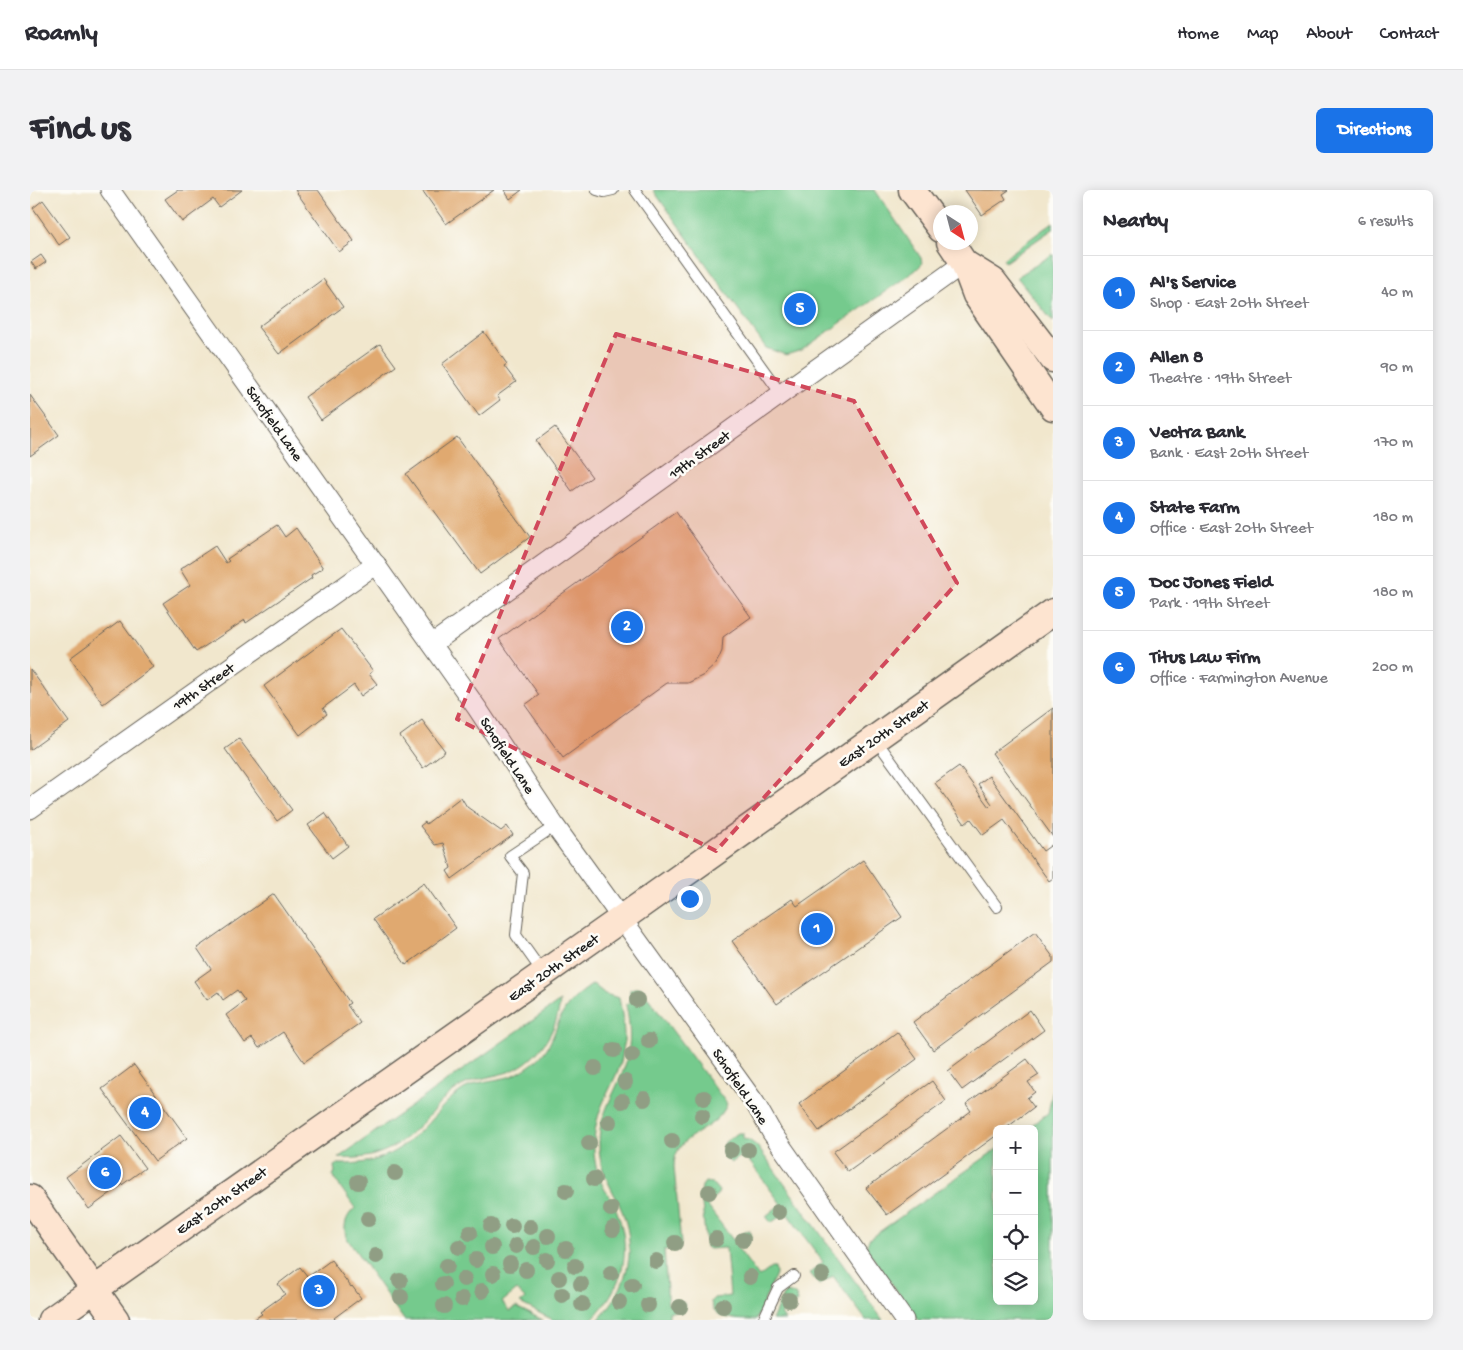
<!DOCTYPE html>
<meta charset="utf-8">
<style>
:root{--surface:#fff;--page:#f2f2f3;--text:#2b2b33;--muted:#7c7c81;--line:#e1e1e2;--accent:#1a73e8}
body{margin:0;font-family:"Gochi Hand",sans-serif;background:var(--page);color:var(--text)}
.controls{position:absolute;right:15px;bottom:15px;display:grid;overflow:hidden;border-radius:8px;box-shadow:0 2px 12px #0003}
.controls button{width:45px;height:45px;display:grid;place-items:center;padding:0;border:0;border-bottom:1px solid var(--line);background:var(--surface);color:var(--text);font:25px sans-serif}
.compass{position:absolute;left:903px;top:15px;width:45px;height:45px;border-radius:50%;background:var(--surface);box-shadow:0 2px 12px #0003;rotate:144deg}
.you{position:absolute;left:659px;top:708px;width:18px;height:18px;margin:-12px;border:4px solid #fff;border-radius:50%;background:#1a73e8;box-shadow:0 0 0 8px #1a73e833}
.badge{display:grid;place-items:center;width:32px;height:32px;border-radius:50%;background:var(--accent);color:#fff;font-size:16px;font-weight:700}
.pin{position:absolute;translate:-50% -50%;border:2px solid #fff;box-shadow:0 1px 5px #0006}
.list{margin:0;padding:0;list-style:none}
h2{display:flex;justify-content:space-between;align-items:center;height:65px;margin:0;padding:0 20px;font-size:21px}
h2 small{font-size:16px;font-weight:400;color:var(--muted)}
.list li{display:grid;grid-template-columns:32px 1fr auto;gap:15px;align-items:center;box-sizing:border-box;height:75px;padding:0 20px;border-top:1px solid var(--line)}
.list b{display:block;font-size:19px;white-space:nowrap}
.list p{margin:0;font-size:16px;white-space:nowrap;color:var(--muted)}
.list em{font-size:16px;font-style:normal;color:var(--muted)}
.icon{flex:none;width:28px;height:28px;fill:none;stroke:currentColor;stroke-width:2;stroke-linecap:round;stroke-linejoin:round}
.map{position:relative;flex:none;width:1023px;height:1130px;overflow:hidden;border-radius:8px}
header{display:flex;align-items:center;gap:30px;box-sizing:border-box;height:70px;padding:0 25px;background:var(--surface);border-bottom:1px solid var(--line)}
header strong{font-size:24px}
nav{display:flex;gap:28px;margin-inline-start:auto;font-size:18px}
.intro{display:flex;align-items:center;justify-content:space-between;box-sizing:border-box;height:120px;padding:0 30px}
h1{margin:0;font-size:35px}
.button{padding:12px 22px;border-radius:8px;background:var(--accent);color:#fff;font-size:18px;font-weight:700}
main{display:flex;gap:30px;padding:0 30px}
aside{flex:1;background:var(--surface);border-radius:8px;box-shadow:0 2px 12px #0003}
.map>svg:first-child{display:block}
</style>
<header>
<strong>Roamly</strong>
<nav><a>Home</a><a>Map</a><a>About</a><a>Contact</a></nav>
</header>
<div class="intro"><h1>Find us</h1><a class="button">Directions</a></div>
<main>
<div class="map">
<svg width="1023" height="1130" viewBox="0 0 1023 1130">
<rect width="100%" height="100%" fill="#fdfcf7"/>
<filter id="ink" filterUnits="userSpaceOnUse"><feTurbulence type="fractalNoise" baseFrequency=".02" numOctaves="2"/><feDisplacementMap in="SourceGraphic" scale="10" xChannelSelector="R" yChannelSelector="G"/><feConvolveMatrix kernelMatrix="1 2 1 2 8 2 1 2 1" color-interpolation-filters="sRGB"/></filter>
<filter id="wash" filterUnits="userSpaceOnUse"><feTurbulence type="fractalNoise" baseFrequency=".0096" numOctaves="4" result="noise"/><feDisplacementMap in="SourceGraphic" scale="20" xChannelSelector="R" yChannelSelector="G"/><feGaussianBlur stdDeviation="1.12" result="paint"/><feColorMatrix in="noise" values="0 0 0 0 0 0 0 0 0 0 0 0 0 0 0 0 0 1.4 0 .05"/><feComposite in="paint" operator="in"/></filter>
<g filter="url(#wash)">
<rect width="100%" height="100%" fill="#f1e7cd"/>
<g fill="#75ca8d" stroke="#487354">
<polygon points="623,0 845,0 891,68 892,74 886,80 772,160 756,165 736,158"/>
<polygon points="1023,32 1023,39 975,72 973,69"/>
<polygon points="1023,64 1023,132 987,87"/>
<path d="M563,794L575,804L589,808C594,833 598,858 587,883C576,908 566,921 564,951C563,965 566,983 573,996C575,1001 580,1006 583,1012C604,1058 596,1094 561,1130H523L490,1113L495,1109L487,1100L472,1112L479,1121L486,1117L513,1130H374L316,1047C313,1035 316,1026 325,1018L302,985L305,983L304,976L308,974C349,975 370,962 398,933C409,921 419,908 434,899C449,890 466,891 482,886C491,882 500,876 508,869C523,855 524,839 533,823C540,810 552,802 563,794Z"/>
<path d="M610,797L697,914C686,944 644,941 644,977L651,1054L648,1058L634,1060L638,1114L654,1113L655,1118L651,1121L639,1122V1130H568C599,1098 609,1056 589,1014C578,991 568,978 569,950C570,926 582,908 591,886C602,861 601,840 596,815L600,813V799Z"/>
<path d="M530,811C528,841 506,874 475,883C457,888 441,889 425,900C413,908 405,919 395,930C369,957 347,971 308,968Z"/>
<polygon points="1023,899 1023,1130 888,1130 836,1058 839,1049 967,959 967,1111 1004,1111 1004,939 996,939 1018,923"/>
<polygon points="708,943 713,943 713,949 719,950 727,956 853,1130 836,1130 803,1086 789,1095 780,1083 793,1072 756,1022 741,1033 736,1026 751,1014 714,964 701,973 692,963 695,952"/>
<path d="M675,992L682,993L689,1001L688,1004L676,1014L703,1050L718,1040L722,1046L707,1057L729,1087L741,1078H745L746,1084L726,1130C709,1130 682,1130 681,1111L684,1108L700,1106L696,1058L679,1059L676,1057L671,1002L672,996Z"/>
<polygon points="756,1102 765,1104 768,1111 751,1124 755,1130 742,1130 753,1105"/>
</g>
<g id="blocks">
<g fill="#e0a96f">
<polygon points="148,0 212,0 189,17 183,9 152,32 135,9"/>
<polygon points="265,0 288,0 324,51 309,62"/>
<polygon points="392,0 464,0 416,34"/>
<polygon points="474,0 492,0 480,9"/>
<polygon points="935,0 979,0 973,4 976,9 952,25"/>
<polygon points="13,10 40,47 29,55 3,18"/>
<polygon points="11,65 16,72 6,79 1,72"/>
<polygon points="293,89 313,117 249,164 228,137"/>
<polygon points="454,142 477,174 474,176 486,192 467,206 470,210 449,226 412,174"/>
<polygon points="350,154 366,176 291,230 275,207"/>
<polygon points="0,205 29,245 0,266"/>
<polygon points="525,237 562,287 542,301 506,251"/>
<polygon points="427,247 500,347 450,384 376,284"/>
<polygon points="646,322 721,427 693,447 692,461 689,468 685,475 674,485 658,493 637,493 533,568 495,515 509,505 469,449"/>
<polygon points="247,335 255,347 266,338 293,378 281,385 282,388 216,433 215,430 166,462 133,413 160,395 150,379 185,356 196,373 199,371 197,369"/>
<polygon points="90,431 123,477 73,514 40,468"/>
<polygon points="311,439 343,481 339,484 347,494 331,506 324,495 293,518 297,524 270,545 234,496"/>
<polygon points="0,479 39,532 0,560"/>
<polygon points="1023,518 1023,647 962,563"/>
<polygon points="392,530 415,561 393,578 370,546"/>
<polygon points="209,549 262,620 247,631 195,559"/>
<polygon points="929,576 959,617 962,614 948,594 959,586 1013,661 1023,654 1023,688 1019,691 974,630 953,645 941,629 935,634 905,593"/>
<polygon points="431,607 437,617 471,641 477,636 483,645 422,689 417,681 421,678 413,653 405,655 390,636 395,632 396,634"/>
<polygon points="295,623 318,656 302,668 278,635"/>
<polygon points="833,670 872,727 747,814 702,751 762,709 767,716"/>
<polygon points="394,693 426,738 376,775 343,729"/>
<polygon points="244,704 320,813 317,815 330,833 274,872 253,842 229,858 222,848 215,853 196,825 215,811 207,800 193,810 188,802 177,810 164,791 181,779 167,758"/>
<polygon points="1005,742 1023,767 1023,772 903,860 883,832"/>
<polygon points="1000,820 1014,840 932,900 918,881"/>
<polygon points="867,842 887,869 789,941 769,914"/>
<polygon points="997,869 1009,885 998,892 1005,902 997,908 1004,917 975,939 967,939 967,945 857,1025 836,998 941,921 936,914"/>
<polygon points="104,875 157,948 125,971 72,899"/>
<polygon points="902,891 916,911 818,982 803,962"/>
<polygon points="91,946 115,978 59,1019 36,987"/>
<polygon points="301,1070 321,1097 322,1096 331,1108 304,1128 306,1130 223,1130 232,1124 230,1122 255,1104 248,1094 270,1077 278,1087"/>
</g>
</g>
</g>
<g filter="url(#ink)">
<use href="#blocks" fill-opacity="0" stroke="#67635a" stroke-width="1"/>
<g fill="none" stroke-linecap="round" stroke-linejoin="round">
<g stroke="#67635a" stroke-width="12">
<g id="lane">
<polyline points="567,0 574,2 583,0"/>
<polyline points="605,0 751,204"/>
<polyline points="846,550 967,717"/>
<polyline points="513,783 486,745 493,683 480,666 525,636"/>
<polyline points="733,1130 748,1098 764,1086"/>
</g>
</g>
<g stroke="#67635a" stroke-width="21">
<g id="street">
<polyline points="80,0 447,518 525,636 725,913 742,943 874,1130"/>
<polyline points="402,454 934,73"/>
<polyline points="0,619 346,374"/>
</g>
</g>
<g stroke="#67635a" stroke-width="29">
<g id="secondary">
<polyline points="882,0 911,39"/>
<polyline points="920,52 934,73 946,105 1023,217"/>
<polyline points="934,73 963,91 1023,169"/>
<polyline points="0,1008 86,1130"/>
<polyline points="21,1130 591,729 1023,422"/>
</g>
</g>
<use href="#lane" stroke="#fff" stroke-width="10"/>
<use href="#street" stroke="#fff" stroke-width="19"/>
<use href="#secondary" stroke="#fde4d0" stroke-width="26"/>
</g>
<g fill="#909e84">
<circle cx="607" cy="810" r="8"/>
<circle cx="619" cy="851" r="8"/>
<circle cx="584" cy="860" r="8"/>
<circle cx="602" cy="865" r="8"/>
<circle cx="565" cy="878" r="8"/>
<circle cx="595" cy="892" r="8"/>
<circle cx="674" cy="908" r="8"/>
<circle cx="614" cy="909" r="8"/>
<circle cx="592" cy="911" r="8"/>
<circle cx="672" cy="926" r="8"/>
<circle cx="579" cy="932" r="8"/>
<circle cx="642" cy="951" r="8"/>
<circle cx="559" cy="953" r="8"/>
<circle cx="701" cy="960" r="8"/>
<circle cx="718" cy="960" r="8"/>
<circle cx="365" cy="983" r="8"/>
<circle cx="564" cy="989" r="8"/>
<circle cx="328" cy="992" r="8"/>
<circle cx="536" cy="1001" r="8"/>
<circle cx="679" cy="1002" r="8"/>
<circle cx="581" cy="1019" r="8"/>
<circle cx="748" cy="1022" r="8"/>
<circle cx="338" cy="1029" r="8"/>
<circle cx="461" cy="1036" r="8"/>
<circle cx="482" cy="1036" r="8"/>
<circle cx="500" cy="1037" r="8"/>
<circle cx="583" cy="1039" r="8"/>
<circle cx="440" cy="1043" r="8"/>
<circle cx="518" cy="1046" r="8"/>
<circle cx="686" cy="1049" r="8"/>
<circle cx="713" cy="1050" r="8"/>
<circle cx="645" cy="1053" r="8"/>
<circle cx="486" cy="1056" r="8"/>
<circle cx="429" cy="1057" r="8"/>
<circle cx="462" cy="1057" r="8"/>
<circle cx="504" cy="1057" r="8"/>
<circle cx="536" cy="1059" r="8"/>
<circle cx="346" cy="1066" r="8"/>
<circle cx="446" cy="1070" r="8"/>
<circle cx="517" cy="1070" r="8"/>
<circle cx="626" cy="1071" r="8"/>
<circle cx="480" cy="1074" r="8"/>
<circle cx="417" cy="1076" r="8"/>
<circle cx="545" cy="1076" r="8"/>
<circle cx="496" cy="1080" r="8"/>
<circle cx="581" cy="1083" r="8"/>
<circle cx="463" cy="1084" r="8"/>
<circle cx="792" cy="1085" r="8"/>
<circle cx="720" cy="1087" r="8"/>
<circle cx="529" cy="1088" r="8"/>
<circle cx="434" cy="1089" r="8"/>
<circle cx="370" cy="1091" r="8"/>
<circle cx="413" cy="1094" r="8"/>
<circle cx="551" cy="1094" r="8"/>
<circle cx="602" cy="1095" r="8"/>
<circle cx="452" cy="1101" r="8"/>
<circle cx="532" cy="1105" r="8"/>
<circle cx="371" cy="1107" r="8"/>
<circle cx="432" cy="1109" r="8"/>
<circle cx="759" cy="1110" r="8"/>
<circle cx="589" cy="1112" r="8"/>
<circle cx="552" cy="1114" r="8"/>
<circle cx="618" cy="1115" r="8"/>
<circle cx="414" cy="1116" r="8"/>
<circle cx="693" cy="1116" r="8"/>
<circle cx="650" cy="1117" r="8"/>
</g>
</g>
<path fill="#d1495b" fill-opacity="0.2" stroke="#d1495b" stroke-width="4" stroke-dasharray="10 6" stroke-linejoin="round" d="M586,144L824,211L927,393L686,661L427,529Z"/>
<g text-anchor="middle" stroke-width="5" stroke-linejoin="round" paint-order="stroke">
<g font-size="15" fill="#1c1c1c" stroke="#fdfcf7">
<text transform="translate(245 233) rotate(55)" y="5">Schofield Lane</text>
<text transform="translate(669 264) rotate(-36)" y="5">19th Street</text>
<text transform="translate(173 496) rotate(-35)" y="5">19th Street</text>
<text transform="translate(853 543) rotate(-35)" y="5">East 20th Street</text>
<text transform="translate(478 565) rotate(57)" y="5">Schofield Lane</text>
<text transform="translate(523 777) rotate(-35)" y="5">East 20th Street</text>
<text transform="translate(711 896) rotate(56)" y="5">Schofield Lane</text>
<text transform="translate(191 1010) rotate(-35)" y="5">East 20th Street</text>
</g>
</g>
</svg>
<div class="controls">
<button>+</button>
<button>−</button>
<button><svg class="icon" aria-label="locate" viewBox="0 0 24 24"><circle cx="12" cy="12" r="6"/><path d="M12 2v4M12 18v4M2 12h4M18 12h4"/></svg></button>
<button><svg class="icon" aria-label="layers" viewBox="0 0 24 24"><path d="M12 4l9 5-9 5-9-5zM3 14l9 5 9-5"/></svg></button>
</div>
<svg class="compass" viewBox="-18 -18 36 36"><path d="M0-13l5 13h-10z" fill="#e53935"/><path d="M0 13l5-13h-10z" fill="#7c7c81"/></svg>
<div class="you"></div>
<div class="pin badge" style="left:787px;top:739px">1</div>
<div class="pin badge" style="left:597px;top:437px">2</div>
<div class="pin badge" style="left:289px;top:1101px">3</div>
<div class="pin badge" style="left:115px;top:923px">4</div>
<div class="pin badge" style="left:770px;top:119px">5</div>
<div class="pin badge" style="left:75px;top:983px">6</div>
</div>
<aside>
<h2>Nearby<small>6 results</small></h2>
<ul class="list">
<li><span class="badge">1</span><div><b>Al's Service</b><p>Shop · East 20th Street</p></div><em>40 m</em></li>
<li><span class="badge">2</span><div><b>Allen 8</b><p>Theatre · 19th Street</p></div><em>90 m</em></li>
<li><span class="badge">3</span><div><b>Vectra Bank</b><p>Bank · East 20th Street</p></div><em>170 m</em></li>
<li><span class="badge">4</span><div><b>State Farm</b><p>Office · East 20th Street</p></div><em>180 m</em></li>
<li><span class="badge">5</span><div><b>Doc Jones Field</b><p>Park · 19th Street</p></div><em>180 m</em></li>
<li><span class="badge">6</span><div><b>Titus Law Firm</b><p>Office · Farmington Avenue</p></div><em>200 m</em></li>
</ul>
</aside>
</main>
